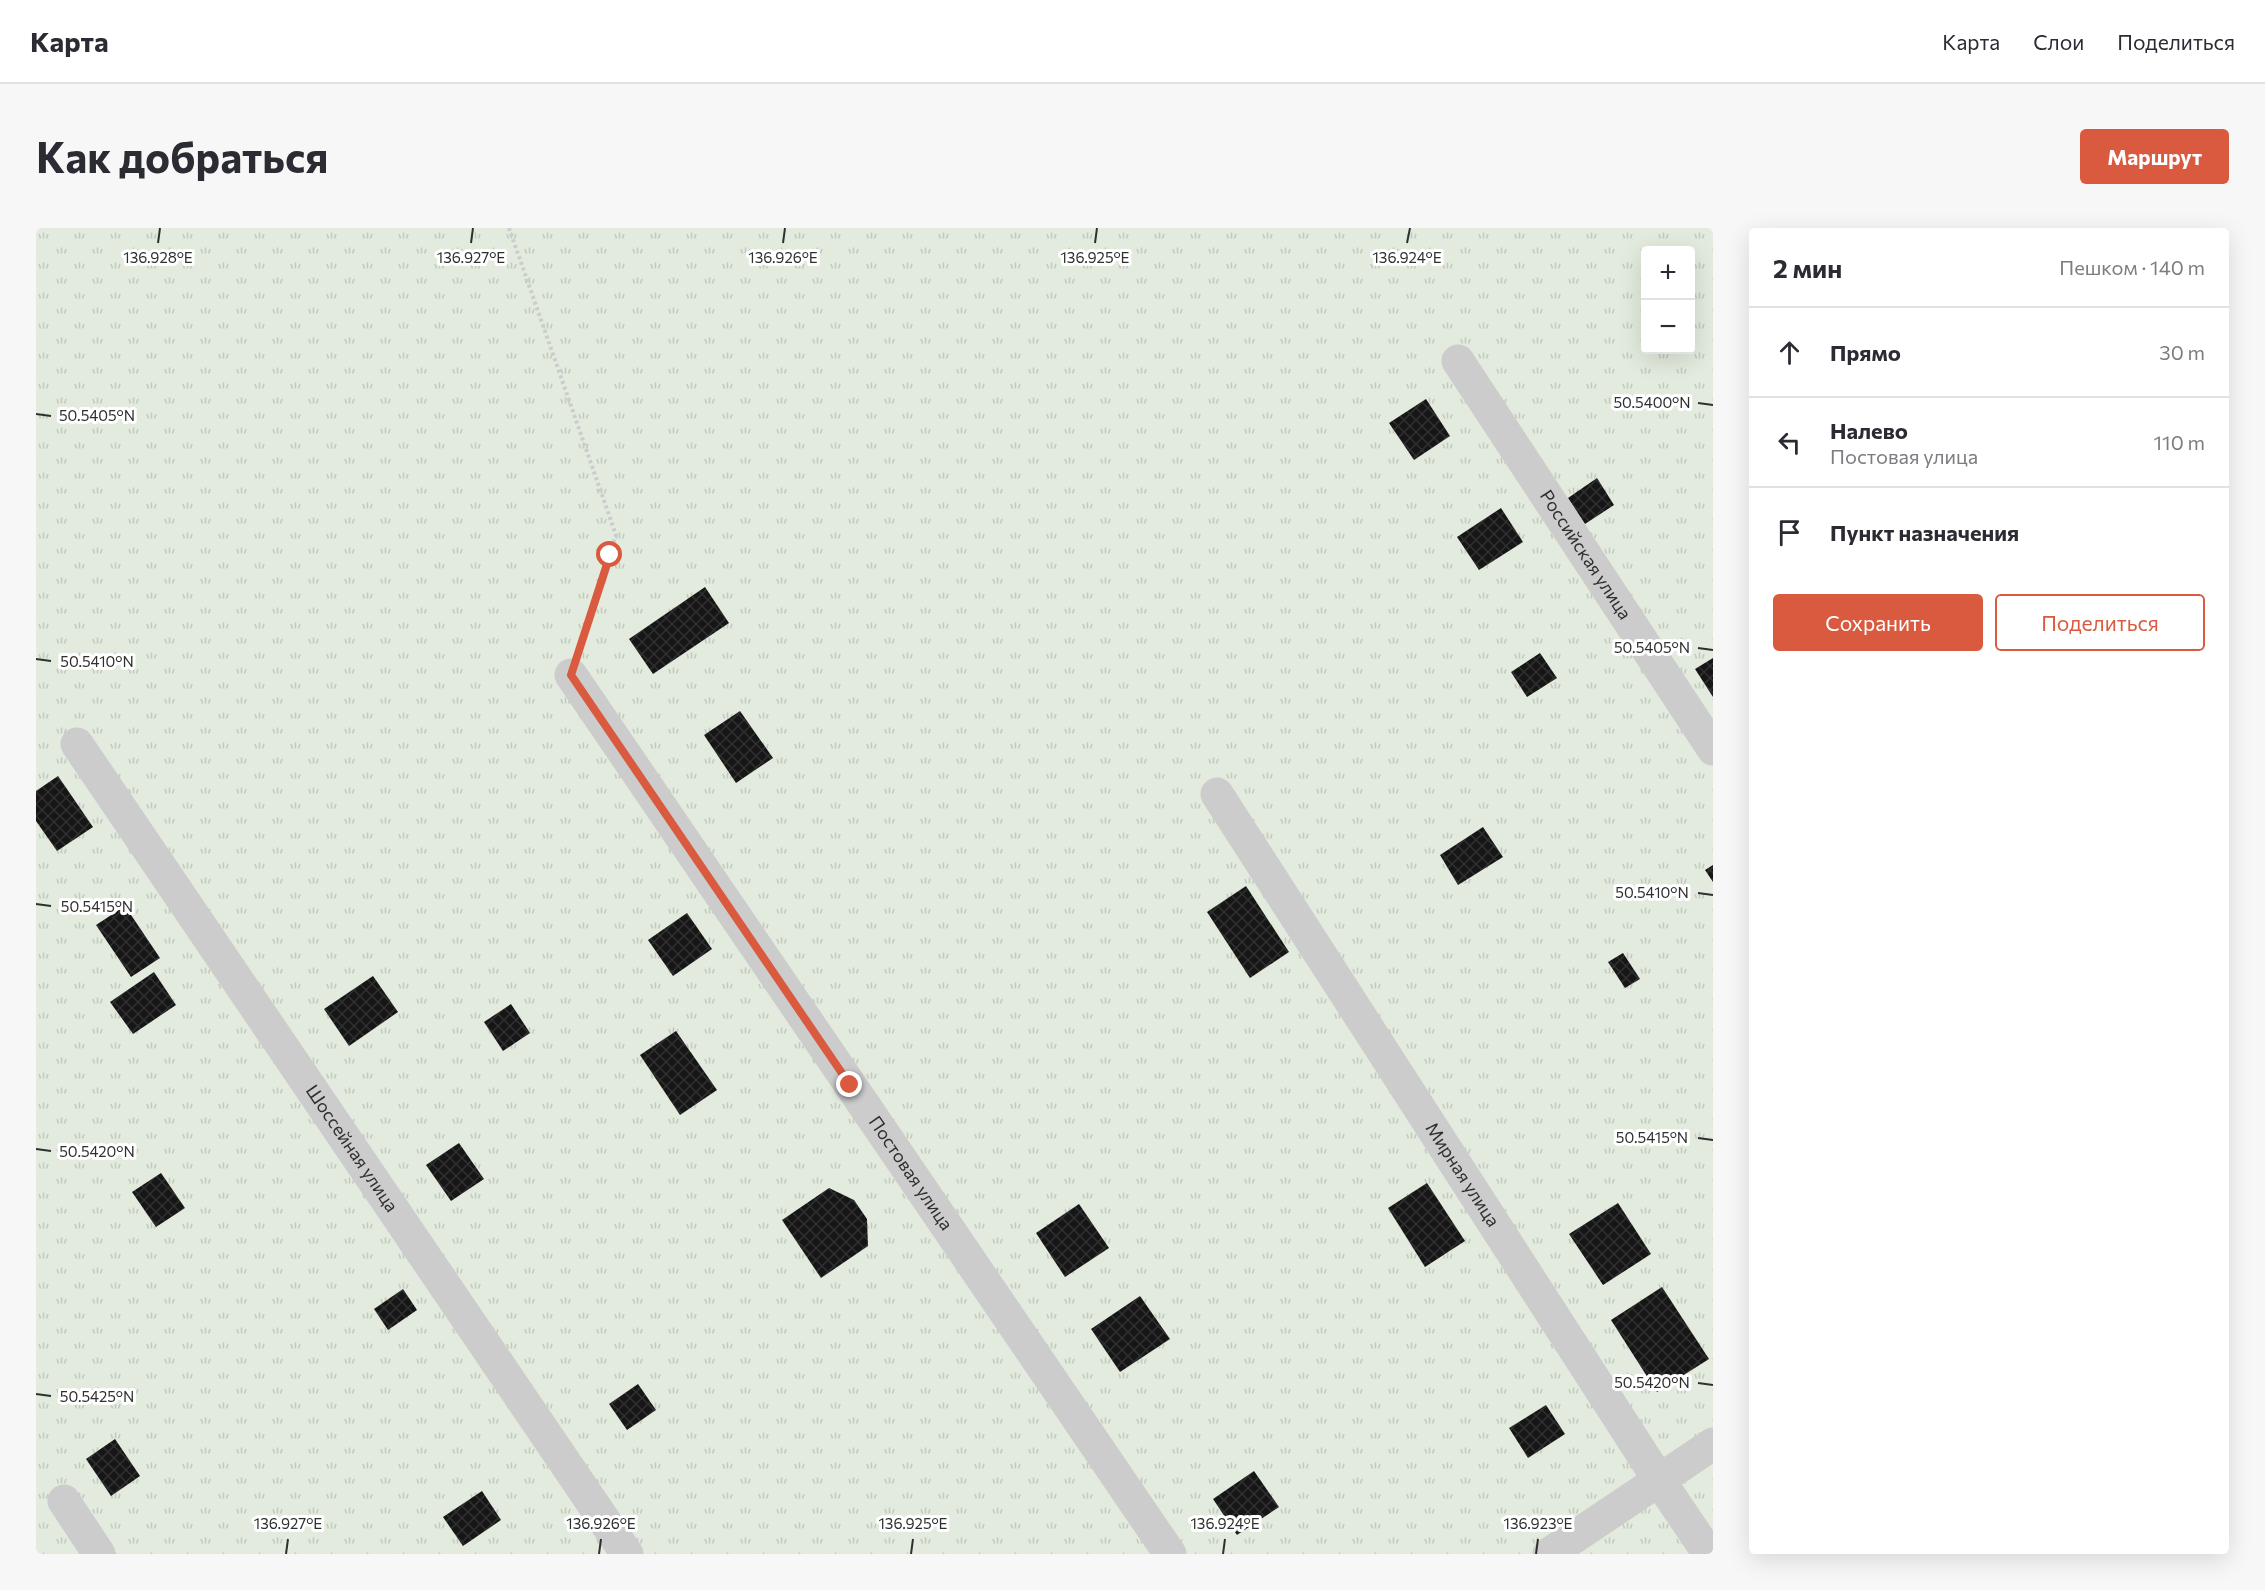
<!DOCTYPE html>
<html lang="ru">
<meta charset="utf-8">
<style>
:root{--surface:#fff;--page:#f7f7f7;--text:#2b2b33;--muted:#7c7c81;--line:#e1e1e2;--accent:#d95a3e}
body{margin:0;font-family:Commissioner,sans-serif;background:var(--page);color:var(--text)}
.controls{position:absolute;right:18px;top:18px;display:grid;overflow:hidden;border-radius:6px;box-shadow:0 6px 24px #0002}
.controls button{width:54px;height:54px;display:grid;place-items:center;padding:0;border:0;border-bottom:2px solid var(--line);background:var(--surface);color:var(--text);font:30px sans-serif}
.stop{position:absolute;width:18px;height:18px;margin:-14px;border:4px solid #d95a3e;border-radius:50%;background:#fff}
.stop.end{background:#d95a3e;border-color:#fff;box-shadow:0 2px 6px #0008}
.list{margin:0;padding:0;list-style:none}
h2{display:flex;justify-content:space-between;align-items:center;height:78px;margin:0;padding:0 24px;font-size:26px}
h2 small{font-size:20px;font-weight:400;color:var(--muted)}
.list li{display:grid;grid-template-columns:39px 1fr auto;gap:18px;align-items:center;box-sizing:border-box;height:90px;padding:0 24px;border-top:2px solid var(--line)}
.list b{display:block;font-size:22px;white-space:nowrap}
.list p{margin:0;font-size:20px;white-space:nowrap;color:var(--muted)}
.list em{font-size:20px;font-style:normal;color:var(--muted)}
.actions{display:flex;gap:12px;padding:18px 24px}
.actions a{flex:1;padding:14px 0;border:2px solid var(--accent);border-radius:6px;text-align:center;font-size:21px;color:var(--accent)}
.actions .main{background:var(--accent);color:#fff}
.icon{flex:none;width:33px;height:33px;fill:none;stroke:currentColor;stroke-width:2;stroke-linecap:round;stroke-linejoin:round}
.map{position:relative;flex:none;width:1677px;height:1326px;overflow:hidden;border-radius:6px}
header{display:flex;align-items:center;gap:36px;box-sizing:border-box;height:84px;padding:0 30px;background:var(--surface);border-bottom:2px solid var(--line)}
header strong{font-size:28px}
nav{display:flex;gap:33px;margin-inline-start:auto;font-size:21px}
.intro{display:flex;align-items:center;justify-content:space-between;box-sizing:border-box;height:144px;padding:0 36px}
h1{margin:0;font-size:42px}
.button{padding:15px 27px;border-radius:6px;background:var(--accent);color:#fff;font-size:21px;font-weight:700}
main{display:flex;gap:36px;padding:0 36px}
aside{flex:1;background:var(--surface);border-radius:6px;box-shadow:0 6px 24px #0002}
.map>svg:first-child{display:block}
</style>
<header>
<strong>Карта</strong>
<nav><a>Карта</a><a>Слои</a><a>Поделиться</a></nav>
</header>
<div class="intro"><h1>Как добраться</h1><a class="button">Маршрут</a></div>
<main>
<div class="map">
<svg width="1677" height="1326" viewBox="0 0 1677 1326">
<defs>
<pattern id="grass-tufts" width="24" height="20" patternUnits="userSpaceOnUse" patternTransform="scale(1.5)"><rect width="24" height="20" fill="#e2ebde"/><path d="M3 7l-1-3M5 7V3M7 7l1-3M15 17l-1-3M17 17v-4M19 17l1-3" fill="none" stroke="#c2cabf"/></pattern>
<pattern id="building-cross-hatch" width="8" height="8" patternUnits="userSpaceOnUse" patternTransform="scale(1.5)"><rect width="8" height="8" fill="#161616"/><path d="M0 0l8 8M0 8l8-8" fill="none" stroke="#303030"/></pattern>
</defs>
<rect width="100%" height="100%" fill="#fff"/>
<path fill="url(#grass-tufts)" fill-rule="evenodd" d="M0,0H1677V1326H0ZM1610,22H1654V122H1610Z"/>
<g fill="url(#building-cross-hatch)">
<polygon points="1390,171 1414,208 1378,232 1353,195"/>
<polygon points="1561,250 1578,277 1549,296 1532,270"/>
<polygon points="1465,280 1487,314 1443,342 1421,309"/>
<polygon points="669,359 693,395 617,446 593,411"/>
<polygon points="1504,425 1521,450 1491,469 1475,444"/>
<polygon points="1677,430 1677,469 1659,441"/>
<polygon points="704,483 737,530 700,555 668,507"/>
<polygon points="22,548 57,599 21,623 0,593 0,563"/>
<polygon points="1447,599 1467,629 1422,657 1404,627"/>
<polygon points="1677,637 1677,654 1669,642"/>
<polygon points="1210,658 1253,724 1214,750 1171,684"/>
<polygon points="89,678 124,730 95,749 60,697"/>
<polygon points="651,685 676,721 637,748 612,712"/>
<polygon points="1587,725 1604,751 1589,760 1572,734"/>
<polygon points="118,744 140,777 97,806 74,774"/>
<polygon points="337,748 362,784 313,818 288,781"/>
<polygon points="475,776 494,805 467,823 448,794"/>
<polygon points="640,803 681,862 644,887 604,827"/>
<polygon points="423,915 448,951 415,973 390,937"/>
<polygon points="125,945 149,980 120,999 96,964"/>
<polygon points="1391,955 1429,1013 1389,1039 1352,980"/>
<polygon points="793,960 818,972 831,991 832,1018 785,1050 746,992"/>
<polygon points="1582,975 1615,1026 1567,1057 1533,1006"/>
<polygon points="1043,976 1073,1020 1029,1049 1000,1005"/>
<polygon points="1626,1059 1673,1131 1621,1164 1575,1092"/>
<polygon points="367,1061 381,1082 352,1102 338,1081"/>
<polygon points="1104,1068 1134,1111 1084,1144 1055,1101"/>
<polygon points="602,1156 620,1182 591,1202 573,1176"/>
<polygon points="1510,1177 1529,1206 1492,1230 1473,1200"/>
<polygon points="79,1211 104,1248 75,1268 50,1231"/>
<polygon points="1218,1243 1243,1279 1201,1307 1177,1271"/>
<polygon points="446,1263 465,1292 427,1318 407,1289"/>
</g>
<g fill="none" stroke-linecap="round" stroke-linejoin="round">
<polyline stroke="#ccc" stroke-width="4" stroke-dasharray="3 3" stroke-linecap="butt" points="473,0 580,307 544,418"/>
<g stroke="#ccc" stroke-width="33">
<path id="s1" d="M1422,133L1677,521"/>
<path id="s2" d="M535,447L1134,1326"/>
<path id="s3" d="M41,516L591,1326"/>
<path id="s4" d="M1181,566L1623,1252L1673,1326"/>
<polyline points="28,1273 63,1326"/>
<polyline points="1513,1326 1677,1216"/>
</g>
</g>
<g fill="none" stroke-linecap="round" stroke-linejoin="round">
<polyline stroke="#d95a3e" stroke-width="8" points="574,327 535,447 814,857"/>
</g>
<path fill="none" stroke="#2f2f2f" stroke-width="2" d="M122,15L124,0M435,15L437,0M747,15L749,0M1059,15L1061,0M1371,15L1374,0M1662,175L1677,177M0,186L15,188M1662,420L1677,422M0,431L15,433M1662,665L1677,667M0,676L15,678M1662,910L1677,912M0,921L15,923M1662,1155L1677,1157M0,1166L15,1168M250,1326L252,1311M563,1326L565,1311M875,1326L877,1311M1187,1326L1189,1311M1500,1326L1502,1311"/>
<g text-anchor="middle" stroke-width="6" stroke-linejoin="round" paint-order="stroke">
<g font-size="18" fill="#2f2f2f" stroke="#fff">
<text dy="6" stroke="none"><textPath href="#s1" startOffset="232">Российская улица</textPath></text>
<text dy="6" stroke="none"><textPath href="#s3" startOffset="489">Шоссейная улица</textPath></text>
<text dy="6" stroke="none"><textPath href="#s2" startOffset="603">Постовая улица</textPath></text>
<text dy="6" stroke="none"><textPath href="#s4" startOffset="453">Мирная улица</textPath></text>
</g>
</g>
<g font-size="15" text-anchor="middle" fill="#2f2f2f" stroke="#fff" stroke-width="6" stroke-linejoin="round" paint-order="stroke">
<text x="122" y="35">136.928°E</text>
<text x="435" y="35">136.927°E</text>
<text x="747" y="35">136.926°E</text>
<text x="1059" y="35">136.925°E</text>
<text x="1371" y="35">136.924°E</text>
<text x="1616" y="180">50.5400°N</text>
<text x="61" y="193">50.5405°N</text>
<text x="1616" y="425">50.5405°N</text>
<text x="61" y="439">50.5410°N</text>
<text x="1616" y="670">50.5410°N</text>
<text x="61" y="684">50.5415°N</text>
<text x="1616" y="915">50.5415°N</text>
<text x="61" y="929">50.5420°N</text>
<text x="1616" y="1160">50.5420°N</text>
<text x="61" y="1174">50.5425°N</text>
<text x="252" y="1301">136.927°E</text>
<text x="565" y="1301">136.926°E</text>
<text x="877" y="1301">136.925°E</text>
<text x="1189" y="1301">136.924°E</text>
<text x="1502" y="1301">136.923°E</text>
</g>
</svg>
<div class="controls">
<button>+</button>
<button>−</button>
</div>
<div class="stop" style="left:574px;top:327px"></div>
<div class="stop end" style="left:814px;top:857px"></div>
</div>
<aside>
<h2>2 мин<small>Пешком · 140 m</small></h2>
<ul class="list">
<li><svg class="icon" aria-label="ahead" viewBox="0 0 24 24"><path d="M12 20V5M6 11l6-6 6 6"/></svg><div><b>Прямо</b></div><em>30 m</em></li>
<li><svg class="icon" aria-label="left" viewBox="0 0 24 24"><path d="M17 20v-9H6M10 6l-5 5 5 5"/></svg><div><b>Налево</b><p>Постовая улица</p></div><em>110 m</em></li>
<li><svg class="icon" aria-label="arrive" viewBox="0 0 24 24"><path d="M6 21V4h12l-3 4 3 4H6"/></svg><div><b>Пункт назначения</b></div></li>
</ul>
<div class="actions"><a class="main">Сохранить</a><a>Поделиться</a></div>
</aside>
</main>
